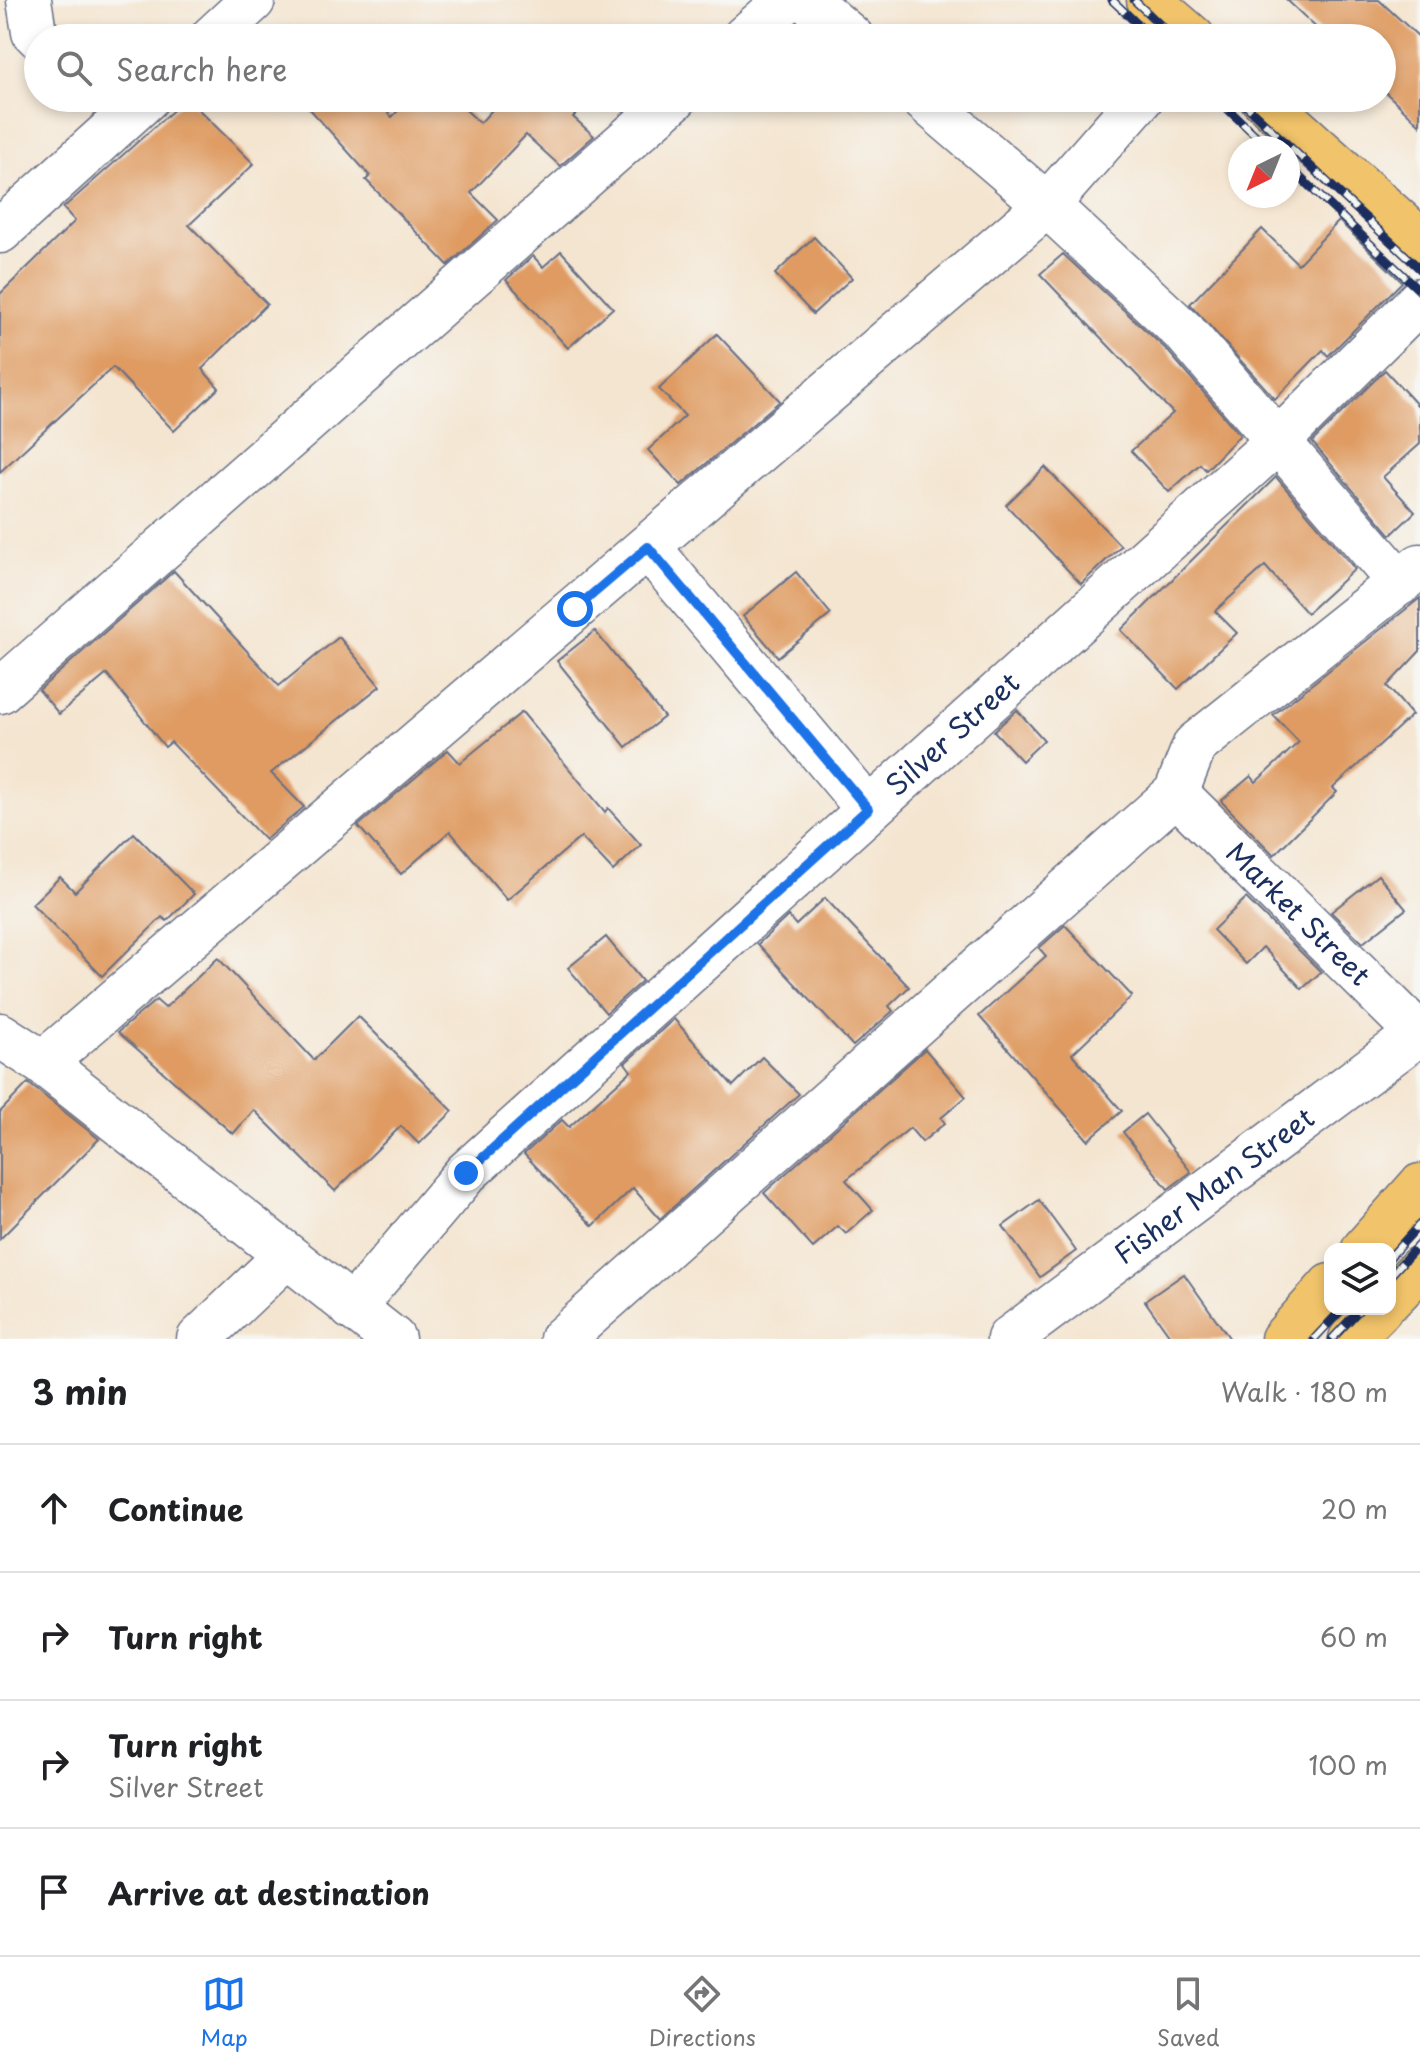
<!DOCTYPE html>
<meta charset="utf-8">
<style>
:root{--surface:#fff;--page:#f2f2f2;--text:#202124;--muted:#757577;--line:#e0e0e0;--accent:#1a73e8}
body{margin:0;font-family:"Playpen Sans",sans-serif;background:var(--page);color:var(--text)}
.controls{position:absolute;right:24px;bottom:24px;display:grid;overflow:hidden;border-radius:16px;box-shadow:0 4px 12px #0003}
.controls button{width:72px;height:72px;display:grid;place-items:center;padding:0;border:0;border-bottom:2px solid var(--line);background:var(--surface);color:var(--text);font:40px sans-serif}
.compass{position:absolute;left:1228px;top:136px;width:72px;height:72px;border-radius:50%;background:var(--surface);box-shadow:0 4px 12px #0003;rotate:223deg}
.stop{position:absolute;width:24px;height:24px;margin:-18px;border:6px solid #1a73e8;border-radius:50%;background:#fff}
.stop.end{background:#1a73e8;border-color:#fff;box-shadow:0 2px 8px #0008}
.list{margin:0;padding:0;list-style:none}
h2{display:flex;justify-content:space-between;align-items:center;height:104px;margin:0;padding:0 32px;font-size:34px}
h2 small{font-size:26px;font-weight:400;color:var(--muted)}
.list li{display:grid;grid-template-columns:52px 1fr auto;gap:24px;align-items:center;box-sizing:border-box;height:128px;padding:0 32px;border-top:2px solid var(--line)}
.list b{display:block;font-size:30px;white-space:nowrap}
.list p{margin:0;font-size:26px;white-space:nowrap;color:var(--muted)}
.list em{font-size:26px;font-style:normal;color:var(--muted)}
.icon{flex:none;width:44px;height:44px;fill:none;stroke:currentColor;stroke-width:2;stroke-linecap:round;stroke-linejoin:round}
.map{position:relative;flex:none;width:1420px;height:1339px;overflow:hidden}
.search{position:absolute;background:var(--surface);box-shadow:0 4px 12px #0003;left:24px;right:24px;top:24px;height:88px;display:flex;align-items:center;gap:20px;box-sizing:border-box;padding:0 28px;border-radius:44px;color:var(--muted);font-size:30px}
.sheet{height:616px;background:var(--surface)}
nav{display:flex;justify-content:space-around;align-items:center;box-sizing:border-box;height:112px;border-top:2px solid var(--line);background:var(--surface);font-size:22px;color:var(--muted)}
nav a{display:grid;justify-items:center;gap:4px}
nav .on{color:var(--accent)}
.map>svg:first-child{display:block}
</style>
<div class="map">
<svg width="1420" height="1339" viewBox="0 0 1420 1339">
<rect width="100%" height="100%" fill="#f6f6f2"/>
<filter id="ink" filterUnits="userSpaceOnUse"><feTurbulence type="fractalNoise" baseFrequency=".0125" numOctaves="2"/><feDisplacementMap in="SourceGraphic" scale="16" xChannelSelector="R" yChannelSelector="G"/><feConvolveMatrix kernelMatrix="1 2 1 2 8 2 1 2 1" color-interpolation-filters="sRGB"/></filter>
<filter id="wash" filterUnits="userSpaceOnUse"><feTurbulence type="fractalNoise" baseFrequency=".006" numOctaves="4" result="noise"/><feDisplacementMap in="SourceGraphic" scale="32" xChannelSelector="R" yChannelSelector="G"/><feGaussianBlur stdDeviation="1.8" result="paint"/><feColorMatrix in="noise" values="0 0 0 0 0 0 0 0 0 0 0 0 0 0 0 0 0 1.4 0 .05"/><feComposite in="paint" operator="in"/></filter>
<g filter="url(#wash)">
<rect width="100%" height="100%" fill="#f4e5d0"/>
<g id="blocks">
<g fill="#df9b62">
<polygon points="1287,0 1379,0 1420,38 1420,125 1382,89 1382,38 1327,38"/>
<polygon points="187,98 254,164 189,225 267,304 202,369 219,388 174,431 113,367 0,472 0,294 75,221 63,208"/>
<polygon points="300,98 374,98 392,117 410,98 453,98 480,123 503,98 591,98 573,117 594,136 560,166 526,135 471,193 498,220 448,265 366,180 370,176"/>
<polygon points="1339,221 1402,282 1328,356 1323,350 1275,399 1190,304 1262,229 1298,264"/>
<polygon points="814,237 852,278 813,314 775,274"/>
<polygon points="561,251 613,308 568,348 506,280 533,256 543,267"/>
<polygon points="1063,254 1167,350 1240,435 1206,470 1200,464 1169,492 1131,451 1173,413 1040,274"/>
<polygon points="717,334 780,401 681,485 648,450 685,416 659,389"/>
<polygon points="1385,370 1420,408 1420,444 1383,477 1415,512 1391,535 1312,442"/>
<polygon points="1045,467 1121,546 1081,584 1006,505"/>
<polygon points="1276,477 1355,569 1307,613 1265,566 1215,611 1237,633 1178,689 1121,630"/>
<polygon points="174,571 279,686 339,637 380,686 271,773 304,807 265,840 171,742 165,747 107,674 59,714 39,690"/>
<polygon points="796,572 831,614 778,657 743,616"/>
<polygon points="1420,598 1420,651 1387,686 1412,715 1333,788 1337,792 1274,855 1221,801 1251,776 1256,782 1299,742 1273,715"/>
<polygon points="595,631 664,717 626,747 557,661"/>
<polygon points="1017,710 1044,740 1022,761 994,731"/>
<polygon points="522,712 605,812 608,808 641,845 613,871 581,837 507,900 450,831 401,874 358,826 448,750 460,763"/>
<polygon points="134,833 194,894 167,921 162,917 102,976 32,904 60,877 75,892"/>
<polygon points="1378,875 1406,909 1363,943 1331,912"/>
<polygon points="825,898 909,987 889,1006 893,1011 853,1046 758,944 788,916 796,925"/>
<polygon points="1246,898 1321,972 1302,989 1263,947 1246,964 1213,930"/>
<polygon points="1065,925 1132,996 1072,1054 1122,1111 1088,1140 979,1016 1046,956 1039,948"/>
<polygon points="606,937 642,981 606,1013 568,968"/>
<polygon points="218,958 314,1060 358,1016 453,1111 419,1144 401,1126 335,1191 254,1110 233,1134 118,1032 156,1000 165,1008"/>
<polygon points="674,1019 733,1086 762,1057 799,1094 660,1219 633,1188 593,1226 524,1154 562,1120 569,1127 631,1071 625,1063"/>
<polygon points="925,1049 966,1097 941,1118 945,1123 922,1142 910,1128 846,1180 873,1210 846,1234 838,1226 813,1248 764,1193"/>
<polygon points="28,1083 99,1139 0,1239 0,1112"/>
<polygon points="1145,1114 1191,1172 1168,1189 1123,1132"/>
<polygon points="1039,1200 1076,1251 1040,1277 1003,1226"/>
<polygon points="1184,1274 1230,1339 1172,1339 1145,1301"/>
</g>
</g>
</g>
<g filter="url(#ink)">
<use href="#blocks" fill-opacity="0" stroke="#676f86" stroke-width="2"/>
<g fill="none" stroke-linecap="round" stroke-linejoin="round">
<g stroke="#676f86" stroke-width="47">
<g id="minor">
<polyline points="29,0 34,32 40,38"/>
<polyline points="807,0 852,38"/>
<polyline points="212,38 253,0"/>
<polyline points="744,38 787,0"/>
<polyline points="922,98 1047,205 1185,333 1400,583"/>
<polyline points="0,231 147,98"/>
<polyline points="648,547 868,809"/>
<polyline points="0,691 675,98"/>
<path id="s1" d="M1176,793L1420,1035"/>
<polyline points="0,1035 43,1063 393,1339"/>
<polyline points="43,1063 1047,205 1141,98"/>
<path id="s2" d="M352,1308L466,1173L1278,441L1420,300"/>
<polyline points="199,1339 285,1257"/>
<polyline points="562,1339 1176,793 1195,745 1420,566"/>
<path id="s3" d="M1009,1339L1418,1034"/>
</g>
</g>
<g stroke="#676f86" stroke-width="47">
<g id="major">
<polyline points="1149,0 1193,38"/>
<polyline points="1262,98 1420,240"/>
<polyline points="1364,1249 1420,1186"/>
<polyline points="1390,1299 1420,1268"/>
<polyline points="1283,1339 1330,1286"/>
<polyline points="1351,1339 1380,1309"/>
</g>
</g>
<use href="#minor" stroke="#fff" stroke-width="44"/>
<use href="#major" stroke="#f1c36a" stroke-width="44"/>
<g stroke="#1b2f5e" stroke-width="9">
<g id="rail">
<polyline points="1112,0 1152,38"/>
<polyline points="1134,0 1174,38"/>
<polyline points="1216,98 1269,148"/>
<polyline points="1238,98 1420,269"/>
<polyline points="1288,166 1420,291"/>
<polyline points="1390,1257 1420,1224"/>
<polyline points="1390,1276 1420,1243"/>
<polyline points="1314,1339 1342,1309"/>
<polyline points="1332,1339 1360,1309"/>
</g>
</g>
<use href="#rail" stroke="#f6f6f2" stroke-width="6" stroke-dasharray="18" stroke-linecap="butt"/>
</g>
</g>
<g fill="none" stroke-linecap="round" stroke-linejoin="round" filter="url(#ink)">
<polyline stroke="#1a73e8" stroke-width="10" points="466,1173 868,809 648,547 575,609"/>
</g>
<g text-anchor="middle" stroke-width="6" stroke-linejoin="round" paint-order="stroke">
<g font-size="28" fill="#1b2f5e" stroke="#f6f6f2">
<text dy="10" stroke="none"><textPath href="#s2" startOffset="832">Silver Street</textPath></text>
<text dy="10" stroke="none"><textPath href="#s1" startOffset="172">Market Street</textPath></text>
<text dy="10" stroke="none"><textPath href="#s3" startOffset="256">Fisher Man Street</textPath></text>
</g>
</g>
</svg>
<div class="controls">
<button><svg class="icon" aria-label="layers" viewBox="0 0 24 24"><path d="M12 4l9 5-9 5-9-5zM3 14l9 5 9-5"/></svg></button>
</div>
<svg class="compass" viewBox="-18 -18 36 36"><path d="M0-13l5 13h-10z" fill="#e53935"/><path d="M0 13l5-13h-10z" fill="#757577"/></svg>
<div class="stop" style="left:575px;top:609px"></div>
<div class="stop end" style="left:466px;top:1173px"></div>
<div class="search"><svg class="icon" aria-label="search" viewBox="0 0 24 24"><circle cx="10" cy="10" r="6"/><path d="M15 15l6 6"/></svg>Search here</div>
</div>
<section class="sheet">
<h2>3 min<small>Walk · 180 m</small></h2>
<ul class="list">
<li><svg class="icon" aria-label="ahead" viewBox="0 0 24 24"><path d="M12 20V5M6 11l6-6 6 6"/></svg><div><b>Continue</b></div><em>20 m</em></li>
<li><svg class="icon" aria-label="right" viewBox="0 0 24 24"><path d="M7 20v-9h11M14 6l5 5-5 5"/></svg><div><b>Turn right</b></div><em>60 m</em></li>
<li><svg class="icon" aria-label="right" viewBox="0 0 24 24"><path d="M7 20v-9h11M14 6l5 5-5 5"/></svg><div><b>Turn right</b><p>Silver Street</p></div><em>100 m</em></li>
<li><svg class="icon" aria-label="arrive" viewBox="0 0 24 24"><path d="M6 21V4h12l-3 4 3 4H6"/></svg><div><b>Arrive at destination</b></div></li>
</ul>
</section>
<nav>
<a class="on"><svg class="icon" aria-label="map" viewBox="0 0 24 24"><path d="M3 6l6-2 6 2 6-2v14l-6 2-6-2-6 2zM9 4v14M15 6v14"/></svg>Map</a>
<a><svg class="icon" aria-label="directions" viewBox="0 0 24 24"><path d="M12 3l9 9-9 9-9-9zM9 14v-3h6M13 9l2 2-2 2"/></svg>Directions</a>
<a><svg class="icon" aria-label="saved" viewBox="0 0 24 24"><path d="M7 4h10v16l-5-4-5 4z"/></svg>Saved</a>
</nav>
